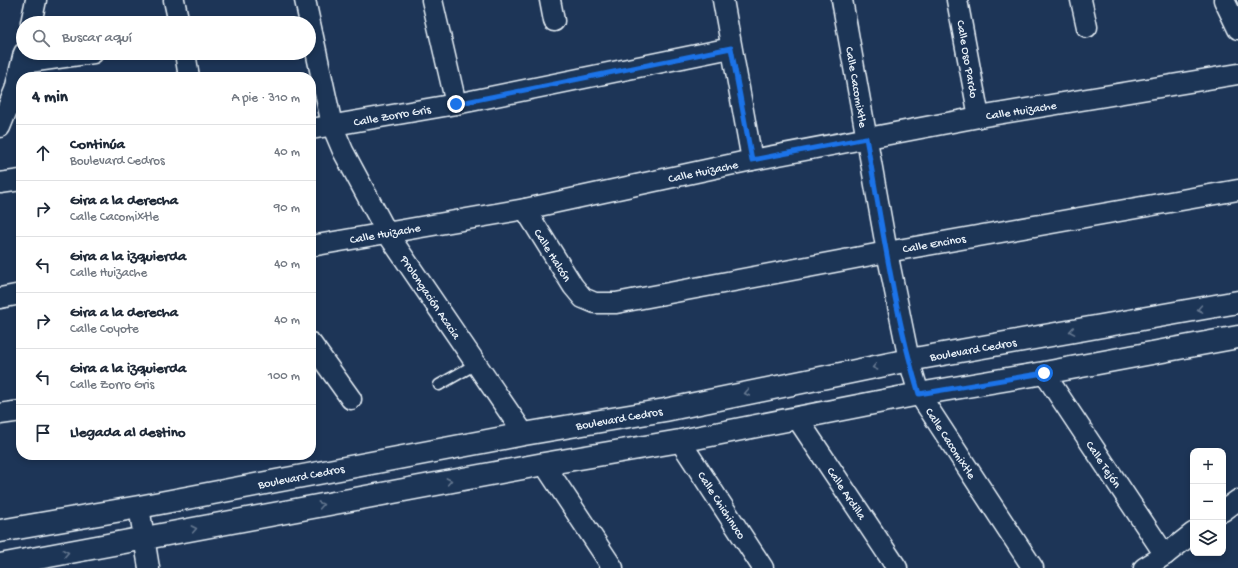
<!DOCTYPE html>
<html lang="es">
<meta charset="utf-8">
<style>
:root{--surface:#fff;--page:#f6f6f7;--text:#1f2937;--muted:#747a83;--line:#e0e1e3}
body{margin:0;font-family:"Gochi Hand",sans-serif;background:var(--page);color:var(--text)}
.controls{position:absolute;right:12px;bottom:12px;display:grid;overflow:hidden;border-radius:8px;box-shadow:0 2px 6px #0003}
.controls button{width:36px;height:36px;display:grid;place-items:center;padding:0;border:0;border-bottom:1px solid var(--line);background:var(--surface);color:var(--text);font:20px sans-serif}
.stop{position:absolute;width:12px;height:12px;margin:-9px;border:3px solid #1a73e8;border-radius:50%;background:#fff}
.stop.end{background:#1a73e8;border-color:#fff;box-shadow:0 1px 4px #0008}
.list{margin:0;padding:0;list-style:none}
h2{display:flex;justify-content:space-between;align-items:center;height:52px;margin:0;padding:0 16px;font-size:17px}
h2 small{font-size:13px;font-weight:400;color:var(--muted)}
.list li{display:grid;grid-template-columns:26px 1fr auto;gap:12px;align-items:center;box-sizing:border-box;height:56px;padding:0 16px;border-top:1px solid var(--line)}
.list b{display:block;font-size:15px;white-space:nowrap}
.list p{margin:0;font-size:13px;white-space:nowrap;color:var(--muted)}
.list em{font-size:13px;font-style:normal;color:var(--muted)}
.icon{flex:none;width:22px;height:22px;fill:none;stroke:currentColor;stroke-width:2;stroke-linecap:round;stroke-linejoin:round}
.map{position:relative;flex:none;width:1238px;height:568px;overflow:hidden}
.search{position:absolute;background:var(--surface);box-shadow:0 2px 6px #0003;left:16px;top:16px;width:300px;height:44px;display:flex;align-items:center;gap:10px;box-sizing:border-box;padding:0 14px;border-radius:22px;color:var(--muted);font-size:15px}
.panel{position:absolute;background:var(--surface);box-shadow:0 2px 6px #0003;left:16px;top:72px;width:300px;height:388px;border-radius:16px}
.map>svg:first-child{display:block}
</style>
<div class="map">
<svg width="1238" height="568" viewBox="0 0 1238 568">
<rect width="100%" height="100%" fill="#1d3557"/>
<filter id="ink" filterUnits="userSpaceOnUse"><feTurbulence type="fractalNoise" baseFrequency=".025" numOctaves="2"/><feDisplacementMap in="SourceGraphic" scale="8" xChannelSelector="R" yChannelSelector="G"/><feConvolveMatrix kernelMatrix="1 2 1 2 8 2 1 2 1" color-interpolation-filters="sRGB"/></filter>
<g filter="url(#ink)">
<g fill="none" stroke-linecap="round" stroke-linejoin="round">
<g stroke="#e8f1f8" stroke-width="13">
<polyline id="lane" points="439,385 476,364"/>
</g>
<g stroke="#e8f1f8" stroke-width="23">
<g id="street">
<polyline points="174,0 179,23"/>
<polyline points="305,0 332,125 343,151 387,233 524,434"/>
<polyline points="432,0 456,104"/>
<polyline points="550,0 554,21"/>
<polyline points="723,0 752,160"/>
<polyline points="842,0 887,252 909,360 919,394 1033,568"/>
<polyline points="957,0 979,117"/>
<polyline points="1081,0 1087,27"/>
<polyline points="1224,0 1238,29"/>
<polyline points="31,23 36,0"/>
<polyline points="185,53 189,77"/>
<polyline points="22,63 93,53"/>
<polyline points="0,127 15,90 24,53"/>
<polyline points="311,129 456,104 731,48"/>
<polyline points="0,183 21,180"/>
<polyline points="525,209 573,286 583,298 595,303 616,303 887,252 1238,190"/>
<polyline points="311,246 525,209 752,160 979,117 1238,74"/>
<polyline points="0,298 21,294"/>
<polyline points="311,343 351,399"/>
<polyline points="1044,373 1165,555"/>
<polyline points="0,414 21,411"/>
<polyline points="797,418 897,568"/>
<polyline points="680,441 763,568"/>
<polyline points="544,464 613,568"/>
<polyline points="139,507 149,568"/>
<polyline points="1223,511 1238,500"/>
<polyline points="1144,568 1165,555 1193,533"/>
</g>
</g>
<g stroke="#e8f1f8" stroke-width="25">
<g id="secondary">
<polyline points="0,531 139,507 524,434 665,410 909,360 1238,302"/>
<polyline points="0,565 544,464 680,441 919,394 1044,373 1238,337"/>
</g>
</g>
<use href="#lane" stroke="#1d3557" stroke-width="10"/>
<use href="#street" stroke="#1d3557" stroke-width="20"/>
<use href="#secondary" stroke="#1d3557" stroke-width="22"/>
</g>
<defs><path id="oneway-chevron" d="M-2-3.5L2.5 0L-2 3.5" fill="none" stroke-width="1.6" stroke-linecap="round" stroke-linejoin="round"/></defs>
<g stroke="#64778f">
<use href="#oneway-chevron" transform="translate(1200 309) rotate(170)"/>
<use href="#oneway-chevron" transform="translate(1072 331) rotate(170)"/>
<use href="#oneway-chevron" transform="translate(875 367) rotate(168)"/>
<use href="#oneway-chevron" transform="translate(747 393) rotate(168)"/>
<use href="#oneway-chevron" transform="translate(449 481) rotate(-11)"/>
<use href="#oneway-chevron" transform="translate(321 505) rotate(-11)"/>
<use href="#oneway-chevron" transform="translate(194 529) rotate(-11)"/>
<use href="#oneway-chevron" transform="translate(66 553) rotate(-11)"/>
</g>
</g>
<g fill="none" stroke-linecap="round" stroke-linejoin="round" filter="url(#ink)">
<path stroke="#1a73e8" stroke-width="5" d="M456,104L731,48L752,160L866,138C882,223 894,312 919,394L1044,373"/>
</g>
<g text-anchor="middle" stroke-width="3.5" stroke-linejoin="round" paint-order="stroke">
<g font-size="12" fill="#e8f1f8" stroke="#1d3557">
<text transform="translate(968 59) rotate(80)" y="4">Calle Oso Pardo</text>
<text transform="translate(857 87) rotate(80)" y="4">Calle Cacomixtle</text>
<text transform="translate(1021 110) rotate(-9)" y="4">Calle Huizache</text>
<text transform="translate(392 115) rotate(-10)" y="4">Calle Zorro Gris</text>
<text transform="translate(703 171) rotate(-12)" y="4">Calle Huizache</text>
<text transform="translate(385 233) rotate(-10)" y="4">Calle Huizache</text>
<text transform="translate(934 243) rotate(-10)" y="4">Calle Encinos</text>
<text transform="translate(553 255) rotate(58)" y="4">Calle Halcón</text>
<text transform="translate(431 297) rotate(56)" y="4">Prolongación Acacia</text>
<text transform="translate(973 349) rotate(-10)" y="4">Boulevard Cedros</text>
<text transform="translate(619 418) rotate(-10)" y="4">Boulevard Cedros</text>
<text transform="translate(951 443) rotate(57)" y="4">Calle Cacomixtle</text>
<text transform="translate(1104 464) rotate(56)" y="4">Calle Tejón</text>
<text transform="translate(301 476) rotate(-11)" y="4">Boulevard Cedros</text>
<text transform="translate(847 493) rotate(56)" y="4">Calle Ardilla</text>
<text transform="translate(722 505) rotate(57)" y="4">Calle Chichinuco</text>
</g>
</g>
</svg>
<div class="controls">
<button>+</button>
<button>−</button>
<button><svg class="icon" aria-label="layers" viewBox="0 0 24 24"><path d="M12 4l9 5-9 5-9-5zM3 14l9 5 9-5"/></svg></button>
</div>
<div class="stop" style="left:1044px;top:373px"></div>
<div class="stop end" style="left:456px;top:104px"></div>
<div class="search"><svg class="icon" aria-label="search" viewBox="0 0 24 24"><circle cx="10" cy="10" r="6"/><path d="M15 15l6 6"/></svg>Buscar aquí</div>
<section class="panel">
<h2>4 min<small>A pie · 310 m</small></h2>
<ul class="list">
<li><svg class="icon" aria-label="ahead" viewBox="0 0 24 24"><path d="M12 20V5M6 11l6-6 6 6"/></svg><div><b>Continúa</b><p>Boulevard Cedros</p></div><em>40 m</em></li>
<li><svg class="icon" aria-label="right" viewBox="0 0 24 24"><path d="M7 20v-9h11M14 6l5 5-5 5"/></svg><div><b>Gira a la derecha</b><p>Calle Cacomixtle</p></div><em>90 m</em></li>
<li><svg class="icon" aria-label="left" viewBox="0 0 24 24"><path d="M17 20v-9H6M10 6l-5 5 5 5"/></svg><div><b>Gira a la izquierda</b><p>Calle Huizache</p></div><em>40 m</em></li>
<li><svg class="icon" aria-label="right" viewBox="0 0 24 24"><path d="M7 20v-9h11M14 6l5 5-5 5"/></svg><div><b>Gira a la derecha</b><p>Calle Coyote</p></div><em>40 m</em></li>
<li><svg class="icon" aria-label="left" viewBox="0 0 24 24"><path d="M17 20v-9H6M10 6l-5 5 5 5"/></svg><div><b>Gira a la izquierda</b><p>Calle Zorro Gris</p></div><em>100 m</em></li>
<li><svg class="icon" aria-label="arrive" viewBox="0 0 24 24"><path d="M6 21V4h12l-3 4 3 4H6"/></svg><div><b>Llegada al destino</b></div></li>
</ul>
</section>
</div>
